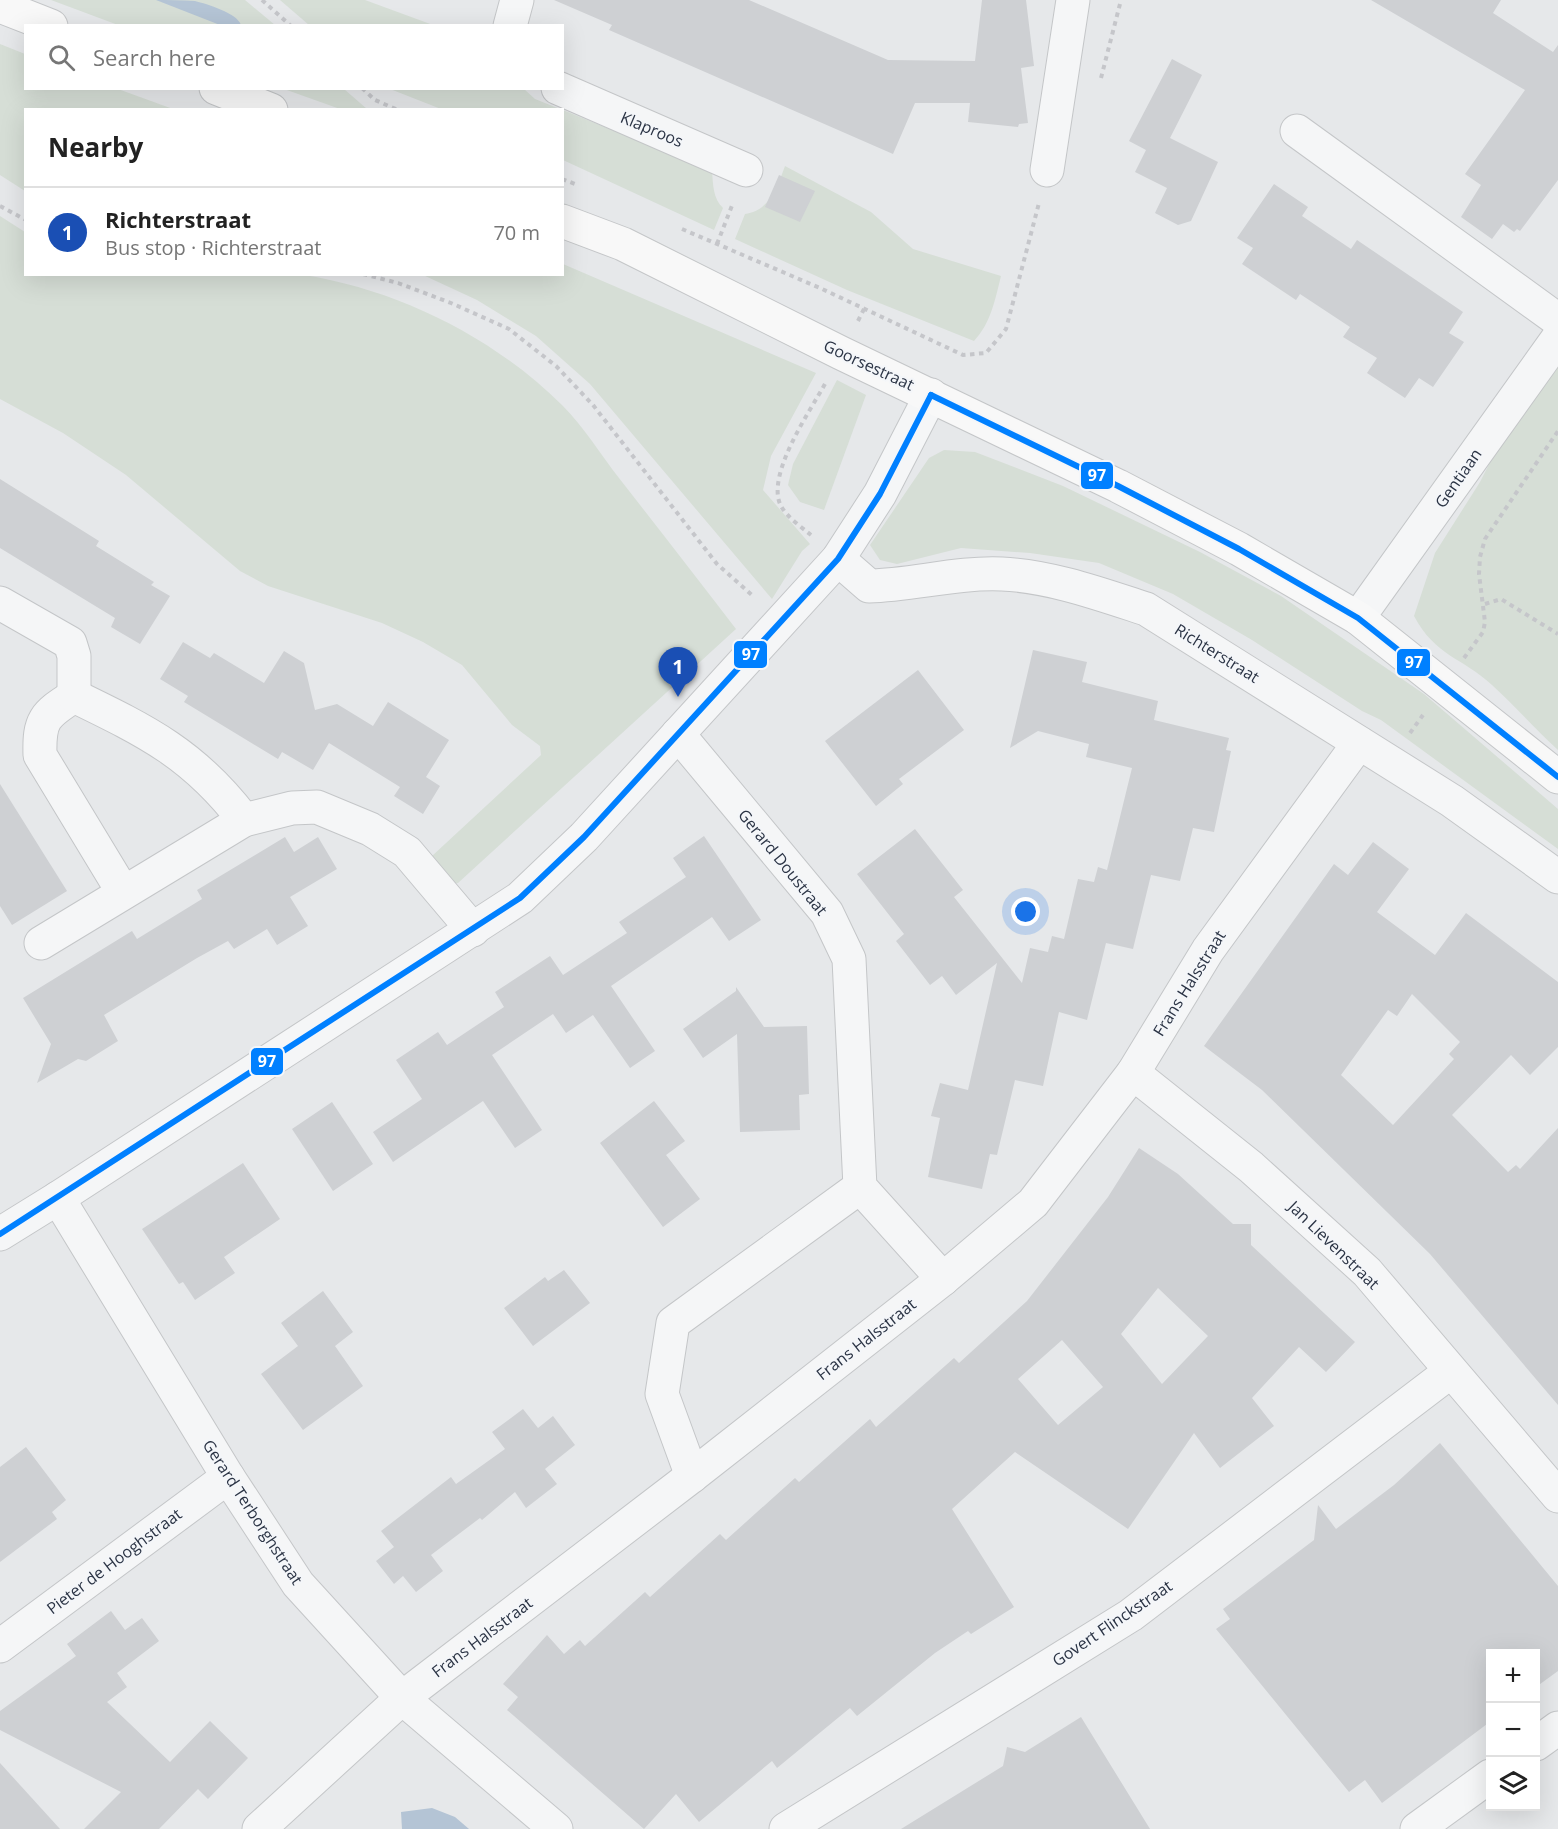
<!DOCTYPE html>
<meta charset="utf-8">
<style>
:root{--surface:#fff;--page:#f2f2f2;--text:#222;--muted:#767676;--line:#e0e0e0;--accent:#d93025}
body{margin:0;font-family:"Open Sans",sans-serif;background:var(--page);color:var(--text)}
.controls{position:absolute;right:18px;bottom:18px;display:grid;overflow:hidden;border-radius:0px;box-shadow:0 6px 24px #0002}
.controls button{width:54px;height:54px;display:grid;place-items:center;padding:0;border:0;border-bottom:2px solid var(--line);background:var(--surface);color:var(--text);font:30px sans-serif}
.you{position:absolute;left:1026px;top:912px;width:21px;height:21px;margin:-15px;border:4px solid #fff;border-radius:50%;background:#1a73e8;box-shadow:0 0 0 9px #1a73e833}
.badge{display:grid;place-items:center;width:39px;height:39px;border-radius:50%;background:var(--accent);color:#fff;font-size:20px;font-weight:700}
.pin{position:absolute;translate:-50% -50px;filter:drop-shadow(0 2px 3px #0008)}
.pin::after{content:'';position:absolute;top:32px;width:21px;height:18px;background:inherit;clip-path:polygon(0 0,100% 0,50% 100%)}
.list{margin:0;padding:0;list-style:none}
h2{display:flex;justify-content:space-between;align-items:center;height:78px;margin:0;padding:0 24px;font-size:26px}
h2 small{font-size:20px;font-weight:400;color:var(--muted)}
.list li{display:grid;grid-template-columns:39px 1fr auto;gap:18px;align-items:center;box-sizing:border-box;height:90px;padding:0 24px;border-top:2px solid var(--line)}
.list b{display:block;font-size:22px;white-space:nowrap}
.list p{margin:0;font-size:20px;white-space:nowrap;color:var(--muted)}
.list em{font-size:20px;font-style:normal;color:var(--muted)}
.icon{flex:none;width:33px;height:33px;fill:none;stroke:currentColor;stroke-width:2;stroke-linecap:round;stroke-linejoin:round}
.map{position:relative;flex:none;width:1558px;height:1829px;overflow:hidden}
.search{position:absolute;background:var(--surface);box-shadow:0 6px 24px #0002;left:24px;top:24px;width:540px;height:66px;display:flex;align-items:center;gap:15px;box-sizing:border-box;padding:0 21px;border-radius:0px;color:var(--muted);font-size:22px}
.panel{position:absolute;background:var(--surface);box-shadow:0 6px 24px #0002;left:24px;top:108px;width:540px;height:168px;border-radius:0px}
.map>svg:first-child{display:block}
</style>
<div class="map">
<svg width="1558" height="1829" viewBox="0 0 1558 1829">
<rect width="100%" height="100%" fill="#e6e8ea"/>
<g fill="#d6ded6">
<polygon points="51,0 245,0 275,25 118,25"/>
<polygon points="280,0 365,0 433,25 309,25"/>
<polygon points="0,44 25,54 26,88 118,89 173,109 26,110 25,191 0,175"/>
<polygon points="284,89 344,89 367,109 340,109"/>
<polygon points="390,89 524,89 535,99 560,109 441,109"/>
<path d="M563,110L712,171C713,184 713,199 723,208L714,230L563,160Z"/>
<path d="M785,166L871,212L913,249L1001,276C995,300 991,323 974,341L847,290L735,239L745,214C770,211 778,185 785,166Z"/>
<path d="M0,216L25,232L26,274L304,275C399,290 495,338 563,406C584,427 601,455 619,478C658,528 697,578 736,629L458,883L453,884L432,856L541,755L540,746L512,725L462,665L423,642L382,623L268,586L240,571L126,475L63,433L0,399Z"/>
<polygon points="563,264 816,373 771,456 763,490 810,544 802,551 772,599 590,384 536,336 477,300 423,275 562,274"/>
<path d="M1558,354V750C1535,729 1515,706 1492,685C1463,658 1435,656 1414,616L1435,553L1480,482L1512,419Z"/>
<polygon points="837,380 866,395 824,510 800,502 788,485 793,464"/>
<polygon points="944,450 975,452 1063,486 1200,552 1281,596 1424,694 1558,809 1558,849 1381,720 1362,711 1252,640 1173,594 1099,563 1030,553 961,548 897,564 880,560 870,545 929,458"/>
</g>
<g fill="#b4c4d5">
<path d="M156,0C168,0 183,0 195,1C207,4 237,13 241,25H220Z"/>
<polygon points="432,1808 455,1817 469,1829 402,1829 401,1812"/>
</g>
<g fill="#ced0d3" fill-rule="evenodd">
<polygon points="554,0 749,0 888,60 975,61 982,0 1026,0 1034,66 1021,68 1028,123 1019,124 1018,127 968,122 970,103 915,103 893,154 609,30 612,25"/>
<polygon points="1371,0 1501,0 1493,13 1553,52 1558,45 1558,180 1520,231 1517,229 1514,232 1503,224 1492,239 1461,217 1481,185 1465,174 1525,90"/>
<polygon points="1172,59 1202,75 1170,138 1218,162 1191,221 1178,225 1155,213 1167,188 1135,172 1146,150 1129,141"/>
<polygon points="779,175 815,191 800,222 765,207"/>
<polygon points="1274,184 1308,207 1302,216 1351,249 1357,240 1463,312 1449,333 1464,342 1433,387 1419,378 1405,398 1367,373 1377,358 1343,337 1350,327 1300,294 1296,300 1242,264 1253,248 1237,238"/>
<polygon points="0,479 99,541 96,546 154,582 151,585 170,596 140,644 111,627 115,618 0,548"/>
<polygon points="183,642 210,658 214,653 264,683 284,651 304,663 315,710 337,704 373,726 388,702 449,740 426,777 440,786 423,814 394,796 400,787 329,743 313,770 282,752 278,759 184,702 188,696 160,679"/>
<polygon points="1033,650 1087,662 1082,682 1158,701 1154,720 1229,738 1226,750 1231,751 1214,832 1193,828 1180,881 1151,875 1133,949 1106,943 1087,1020 1059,1012 1043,1086 1015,1080 997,1155 990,1154 982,1189 928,1177 940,1118 931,1116 940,1083 968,1090 997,963 956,995 942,976 930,985 896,941 904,934 857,874 915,829 963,890 954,897 1022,983 1030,948 1048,952 1052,936 1064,939 1078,879 1094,882 1098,867 1107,870 1132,768 1086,757 1089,744 1038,731 1010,748"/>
<polygon points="918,670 964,730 899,779 903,784 876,806 825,741"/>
<polygon points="0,784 67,891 12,925 0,906"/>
<polygon points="704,836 761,920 729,941 712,917 611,986 655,1051 630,1068 593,1015 566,1033 553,1014 492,1055 542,1130 515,1148 483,1101 393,1162 373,1132 422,1099 396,1060 438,1032 447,1045 504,1007 495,992 550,956 563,975 627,933 619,922 686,877 673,858"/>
<polygon points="285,837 294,852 318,837 337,869 290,897 308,926 277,945 267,929 234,949 228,941 197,958 104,1015 118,1041 86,1061 78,1059 37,1083 51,1044 23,998 132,931 137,939 202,899 197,890"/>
<path d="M1373,842L1409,869L1377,912L1435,955L1466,913L1558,982V1047L1530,1075L1511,1055L1452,1115L1508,1172L1516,1165L1520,1169L1558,1128V1405L1430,1254L1262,1090L1204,1046L1334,864L1348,875ZM1412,994L1460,1042L1449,1054L1454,1059L1393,1125L1341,1075L1388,1010L1397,1016Z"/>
<polygon points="736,987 764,1027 807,1026 809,1094 799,1095 800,1130 740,1132 737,1034 703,1058 683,1029 736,991"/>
<polygon points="654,1101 685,1141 666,1155 700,1199 663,1227 600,1143"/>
<polygon points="332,1102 373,1164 333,1191 292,1129"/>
<path d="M1139,1148L1178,1174L1233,1224H1251V1245L1355,1342L1326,1372L1299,1347L1252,1398L1274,1426L1220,1468L1194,1433L1128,1529L1015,1452L952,1509L1014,1607L971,1634L968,1631L935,1653L857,1716L850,1708L777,1768L772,1761L699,1822L676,1794L644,1829L507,1710L518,1697L503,1684L547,1635L564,1654L580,1640L585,1646L645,1592L650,1597L720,1534L726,1540L795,1478L799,1482L870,1419L876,1427L954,1358L959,1363L1027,1301L1108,1197ZM1158,1288L1208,1336L1162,1384L1121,1334ZM1062,1340L1103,1387L1058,1425L1018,1379Z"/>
<polygon points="243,1163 280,1219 224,1257 235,1273 195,1300 183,1282 179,1284 142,1229"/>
<polygon points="564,1270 590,1303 533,1346 504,1308 545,1277 548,1281"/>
<polygon points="323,1291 353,1332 335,1346 363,1386 303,1430 261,1374 298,1346 281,1323"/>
<polygon points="523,1409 538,1428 553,1416 575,1445 545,1469 557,1484 526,1508 515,1492 482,1520 480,1518 431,1555 443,1571 416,1592 403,1576 394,1584 376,1561 394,1547 381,1531 451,1477 456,1484 505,1449 492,1432"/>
<polygon points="1440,1443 1558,1586 1558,1671 1536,1687 1536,1653 1491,1653 1491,1721 1382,1803 1365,1780 1349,1792 1216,1629 1230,1619 1223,1609 1314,1540 1318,1505 1336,1529 1394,1485"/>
<polygon points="26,1447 66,1500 52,1512 57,1519 0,1562 0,1467"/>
<polygon points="111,1611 125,1630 142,1618 159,1641 117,1673 127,1687 107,1702 170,1762 210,1721 248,1758 208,1799 198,1789 159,1829 84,1829 121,1792 0,1730 0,1711 76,1656 67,1644"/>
<polygon points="1081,1717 1150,1829 901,1829 1003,1766 1007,1747 1025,1752"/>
<polygon points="0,1763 60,1829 0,1829"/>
</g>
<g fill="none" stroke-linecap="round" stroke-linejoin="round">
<g stroke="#c4c6c8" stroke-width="35">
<g id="minor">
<polyline points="510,26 517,0"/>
<polyline points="558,88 746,170"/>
<polyline points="1297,131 1558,320"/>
<polyline points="1047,170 1073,0"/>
<path d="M838,559L869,586C913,585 957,572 1002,574C1050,576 1100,594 1146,609L1452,801L1558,877"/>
<polyline points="0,603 70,643 74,656 74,696"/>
<polyline points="1358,618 1558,338"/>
<path d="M74,696C44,715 39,720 40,755L123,892"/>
<path d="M74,696C146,731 194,754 244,820"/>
<polyline points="678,734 827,913 849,959 860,1187 943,1279"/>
<polyline points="41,943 244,820 292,808 317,807 370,829 407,852 473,930"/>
<polyline points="1133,1073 1251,1167 1367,1272 1558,1496"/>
<polyline points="58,1198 228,1477 298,1584 402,1698 556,1829"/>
<polyline points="0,1234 58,1198 520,898 584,837 838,559 880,494 931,395"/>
<polyline points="692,1476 662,1394 673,1323 860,1187"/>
<polyline points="0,1646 228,1477"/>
<polyline points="1536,1744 1558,1728"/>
<polyline points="259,1829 402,1698 692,1476 943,1279 1033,1203 1133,1073 1208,950 1359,743"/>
<polyline points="786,1829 1131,1615 1450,1372"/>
<polyline points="1417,1829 1490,1776"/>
</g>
</g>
<g stroke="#c4c6c8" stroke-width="35">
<g id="secondary">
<polyline points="0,6 51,26"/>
<polyline points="216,88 271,110"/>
<polyline points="562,221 623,244 841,353 1118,486 1239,549 1358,618 1558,777"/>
</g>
</g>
<g stroke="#c5c6ca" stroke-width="4" stroke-dasharray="4.5 4.5" stroke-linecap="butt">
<polyline points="262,0 291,26"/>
<polyline points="1101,78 1121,0"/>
<polyline points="362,88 375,100 398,110"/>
<polyline points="562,179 575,184"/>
<polyline points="0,206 26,220"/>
<polyline points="682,229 820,288 963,355 986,353 1006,329 1039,203"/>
<polyline points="717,244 733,203"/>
<polyline points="363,274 398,283 451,303 509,329 556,366 593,405 717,564 754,597"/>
<polyline points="858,321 864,309"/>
<path d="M811,535C801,527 787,517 781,506C765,476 810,411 825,384"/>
<polyline points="1485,604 1501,599 1558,634"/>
<polyline points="1464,658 1483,632 1485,622 1479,574 1480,557 1485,539 1558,431"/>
<polyline points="1410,733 1423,715"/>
</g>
<use href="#minor" stroke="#f5f6f7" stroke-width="33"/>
<use href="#secondary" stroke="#f8f8f8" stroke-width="33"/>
<g stroke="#f4f6f9" stroke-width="10">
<g id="bus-1">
<polyline points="931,395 1118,486 1239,549 1358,618 1558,777"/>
<polyline points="0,1234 520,898 584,837 838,559 880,494 931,395"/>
</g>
</g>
<use href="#bus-1" stroke="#0080ff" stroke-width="6"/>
</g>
<g text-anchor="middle" stroke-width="4.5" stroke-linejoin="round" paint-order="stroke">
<g font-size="16" fill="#2b3445" stroke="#f4f6f9">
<text transform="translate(652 129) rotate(23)" y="6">Klaproos</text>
<text transform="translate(869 365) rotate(25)" y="6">Goorsestraat</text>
<text transform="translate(1458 478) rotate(-55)" y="6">Gentiaan</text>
<text transform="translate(1217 653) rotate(32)" y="6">Richterstraat</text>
<text transform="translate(783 862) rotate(51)" y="6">Gerard Doustraat</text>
<text transform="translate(1189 983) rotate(-58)" y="6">Frans Halsstraat</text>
<text transform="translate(1334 1245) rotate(44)" y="6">Jan Lievenstraat</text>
<text transform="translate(866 1339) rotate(-38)" y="6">Frans Halsstraat</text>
<text transform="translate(253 1512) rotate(57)" y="6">Gerard Terborghstraat</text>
<text transform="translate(114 1561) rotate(-37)" y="6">Pieter de Hooghstraat</text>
<text transform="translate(1112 1623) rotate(-34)" y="6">Govert Flinckstraat</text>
<text transform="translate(482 1637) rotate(-37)" y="6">Frans Halsstraat</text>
</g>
</g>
<g stroke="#f4f6f9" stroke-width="2">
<rect x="1080" y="461" width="34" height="29" rx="6" fill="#0080ff"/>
<rect x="733" y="640" width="35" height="29" rx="6" fill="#0080ff"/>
<rect x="1396" y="648" width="35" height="29" rx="6" fill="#0080ff"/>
<rect x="250" y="1047" width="34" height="29" rx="6" fill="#0080ff"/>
</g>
<g font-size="16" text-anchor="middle" font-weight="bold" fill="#fff">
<text x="1097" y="481">97</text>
<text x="751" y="660">97</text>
<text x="1414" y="668">97</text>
<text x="267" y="1067">97</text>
</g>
</svg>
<div class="controls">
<button>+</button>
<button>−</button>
<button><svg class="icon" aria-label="layers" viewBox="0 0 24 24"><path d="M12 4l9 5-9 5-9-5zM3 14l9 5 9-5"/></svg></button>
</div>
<div class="you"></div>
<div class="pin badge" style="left:678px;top:697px;background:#1a4fb4">1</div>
<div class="search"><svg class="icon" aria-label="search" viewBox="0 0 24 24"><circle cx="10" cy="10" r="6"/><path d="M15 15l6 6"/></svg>Search here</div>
<section class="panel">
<h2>Nearby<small></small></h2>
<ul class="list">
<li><span class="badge" style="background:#1a4fb4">1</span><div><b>Richterstraat</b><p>Bus stop · Richterstraat</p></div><em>70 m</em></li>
</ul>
</section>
</div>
